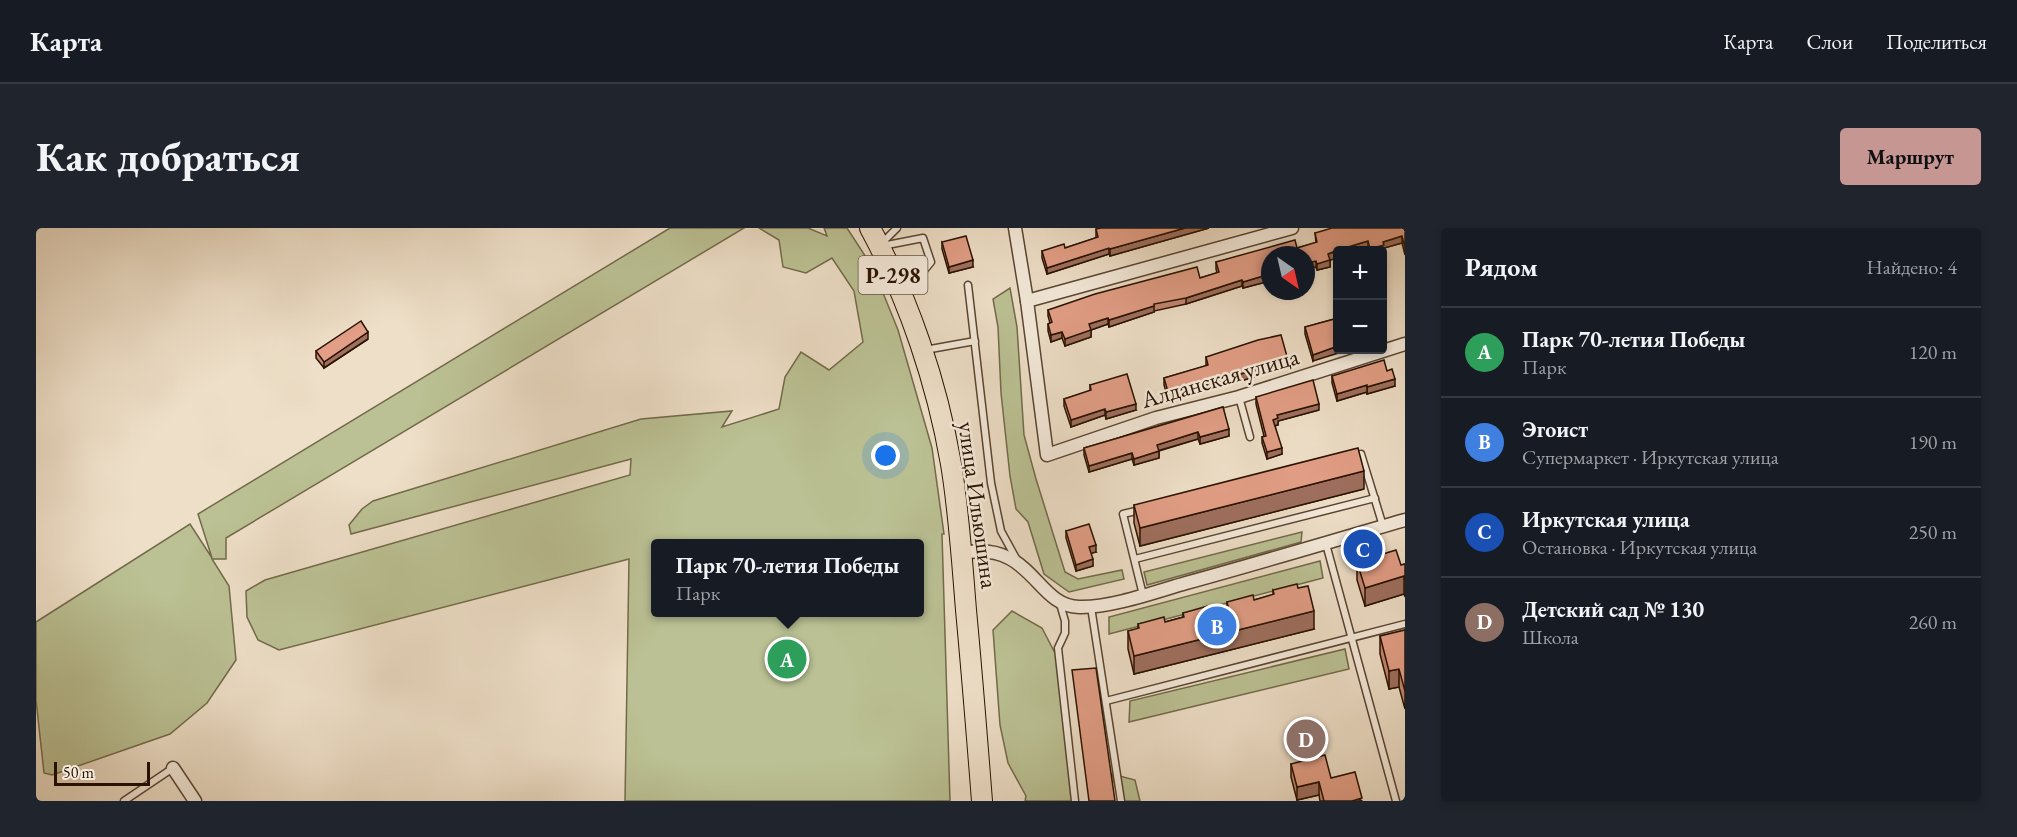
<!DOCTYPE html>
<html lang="ru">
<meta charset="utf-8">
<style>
:root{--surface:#171b24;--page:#20242c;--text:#f1f3f6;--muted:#9ea1a6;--line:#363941;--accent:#c59692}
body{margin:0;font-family:"EB Garamond",serif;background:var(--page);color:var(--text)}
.controls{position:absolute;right:18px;top:18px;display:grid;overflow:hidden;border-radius:6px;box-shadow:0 3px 9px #0003}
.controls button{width:54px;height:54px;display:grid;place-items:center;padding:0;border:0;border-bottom:2px solid var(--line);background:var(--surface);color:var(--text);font:30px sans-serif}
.compass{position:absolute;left:1225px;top:18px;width:54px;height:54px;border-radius:50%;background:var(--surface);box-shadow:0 3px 9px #0003;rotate:146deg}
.scale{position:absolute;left:18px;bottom:15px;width:96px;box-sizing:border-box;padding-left:6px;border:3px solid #291200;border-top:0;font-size:16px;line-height:21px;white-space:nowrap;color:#291200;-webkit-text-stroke:4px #f4eadb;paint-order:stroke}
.you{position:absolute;left:850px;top:228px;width:21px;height:21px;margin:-15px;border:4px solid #fff;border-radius:50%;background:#1a73e8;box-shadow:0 0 0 9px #1a73e833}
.badge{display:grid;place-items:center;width:39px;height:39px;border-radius:50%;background:var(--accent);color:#fff;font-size:20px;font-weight:700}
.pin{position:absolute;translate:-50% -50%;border:3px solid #fff;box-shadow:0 2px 6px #0006}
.popup{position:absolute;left:615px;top:311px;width:273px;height:78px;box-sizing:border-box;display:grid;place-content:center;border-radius:6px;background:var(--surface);filter:drop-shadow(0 2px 4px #0005);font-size:20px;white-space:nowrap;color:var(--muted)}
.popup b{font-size:22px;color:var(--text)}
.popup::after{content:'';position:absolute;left:50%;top:100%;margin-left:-12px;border:12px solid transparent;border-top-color:var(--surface)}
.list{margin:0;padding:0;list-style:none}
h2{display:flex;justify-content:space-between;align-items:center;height:78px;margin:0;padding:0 24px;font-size:26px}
h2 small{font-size:20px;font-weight:400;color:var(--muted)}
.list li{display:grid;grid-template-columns:39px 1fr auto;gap:18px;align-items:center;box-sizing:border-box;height:90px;padding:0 24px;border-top:2px solid var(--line)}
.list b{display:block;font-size:22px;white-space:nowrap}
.list p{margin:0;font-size:20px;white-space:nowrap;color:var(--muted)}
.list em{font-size:20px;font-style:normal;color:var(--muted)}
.map{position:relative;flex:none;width:1369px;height:573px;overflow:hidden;border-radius:6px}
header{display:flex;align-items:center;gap:36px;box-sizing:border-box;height:84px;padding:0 30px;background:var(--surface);border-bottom:2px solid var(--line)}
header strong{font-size:28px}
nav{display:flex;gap:33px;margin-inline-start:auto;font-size:21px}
.intro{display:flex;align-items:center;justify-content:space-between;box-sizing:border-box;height:144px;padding:0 36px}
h1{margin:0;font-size:42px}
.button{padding:15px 27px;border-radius:6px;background:var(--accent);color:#111;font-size:21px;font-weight:700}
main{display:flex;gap:36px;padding:0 36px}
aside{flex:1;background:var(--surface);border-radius:6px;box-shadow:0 3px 9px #0003}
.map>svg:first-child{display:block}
</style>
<header>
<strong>Карта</strong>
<nav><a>Карта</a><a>Слои</a><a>Поделиться</a></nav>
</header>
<div class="intro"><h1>Как добраться</h1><a class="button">Маршрут</a></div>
<main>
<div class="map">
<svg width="1369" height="573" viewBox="0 0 1369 573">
<rect width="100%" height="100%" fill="#eedfc8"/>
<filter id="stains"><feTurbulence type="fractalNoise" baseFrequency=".00333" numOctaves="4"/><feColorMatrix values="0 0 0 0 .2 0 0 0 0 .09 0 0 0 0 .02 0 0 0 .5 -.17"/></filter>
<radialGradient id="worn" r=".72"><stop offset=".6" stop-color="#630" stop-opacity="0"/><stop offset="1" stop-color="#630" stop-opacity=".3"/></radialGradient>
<g fill="#bbc194" stroke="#726a4a" stroke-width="1.5" fill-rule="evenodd">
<polygon points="634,0 708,0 190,310 190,331 176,331 193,358 200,432 171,475 134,506 16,547 8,545 0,472 0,394 154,296 176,330 162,286"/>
<path d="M723,0H772L791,8L788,0H811L837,40L862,102L896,220L908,306H906L914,573H589L593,331L243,422L222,412L211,389L210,363L229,352L594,247L595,231L315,306L313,297L326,281L337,273L605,191L696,183L686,199L743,181L749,149L765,124L793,142L827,114L818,63L796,30L770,45L747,39L743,12ZM619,316H883V384H619Z"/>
<polygon points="974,60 981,99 988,207 1000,251 1029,344 1042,351 1086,342 1088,351 1033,364 1008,346 992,294 980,281 974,248 965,165 962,99 957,71"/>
<polygon points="1266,304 1265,314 1111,357 1108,344"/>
<polygon points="1284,333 1287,350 1073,406 1073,389"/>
<polygon points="976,383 1006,400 1020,427 1037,573 989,573 990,568 972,535 964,497 957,402"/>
<polygon points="1309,421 1313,441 1093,494 1094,473"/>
<polygon points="1076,546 1099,552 1104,573 1083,573"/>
</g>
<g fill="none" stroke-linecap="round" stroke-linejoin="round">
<g stroke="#5a4532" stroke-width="9">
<g id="service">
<polyline points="845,16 861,0"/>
<polyline points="846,18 887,10 895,34 868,67"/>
<polyline points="932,57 955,255 965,303 982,334"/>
<polyline points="889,122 939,113"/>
<polyline points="1203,169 1214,209"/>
<polyline points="1317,228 1325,226 1347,298"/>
<polyline points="1104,282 1087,286 1107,367"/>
<polyline points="1290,316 1360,573"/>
<polyline points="1099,331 1339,270"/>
<polyline points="1024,376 1029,393 1029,405 1022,420 1039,573"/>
<polyline points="1055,379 1085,573"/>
<polyline points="1070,473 1369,396"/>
<polyline points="88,573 137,540"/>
</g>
</g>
<g stroke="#5a4532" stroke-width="15">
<g id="minor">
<polyline points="979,0 991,73 1011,227 1120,190 1203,169 1369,116"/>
<polyline points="991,73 1256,0"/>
<path d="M926,325C997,312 999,378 1043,379C1074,380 1119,364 1150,355C1223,335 1296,313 1369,292"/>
<polyline points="137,540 159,573"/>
</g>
</g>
<g stroke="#291200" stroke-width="22">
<path id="trunk" d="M834,0C873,72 901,155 915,236C923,284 926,333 930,382C936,446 941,509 946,573"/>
</g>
<use href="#service" stroke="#f4eadb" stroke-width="6"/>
<use href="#minor" stroke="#f4eadb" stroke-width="12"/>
<use href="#trunk" stroke="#eedfc8" stroke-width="20"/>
</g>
<g fill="#c28873" stroke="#291200" stroke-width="1.5">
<polygon points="1065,0 1173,0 1074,28 1073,26 1011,46 1006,30 1006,23 1029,20 1060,10 1060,1"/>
<polygon points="1369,0 1369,27 1366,15 1348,20 1348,24 1347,24 1347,22 1332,22 1332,20 1323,22 1302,22 1302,30 1294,32 1294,39 1281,42 1280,39 1270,42 1270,27 1234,27 1234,53 1207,60 1206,58 1150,76 1118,83 1118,84 1073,99 1072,96 1055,102 1055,109 1029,118 1026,110 1015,114 1012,103 1012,96 1014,95 1012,88 1012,82 1164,50 1181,45 1180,41 1180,34 1261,20 1280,15 1279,5"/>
<polygon points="906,14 937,39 913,45 906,21"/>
<polygon points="1302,90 1277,133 1269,106 1269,99"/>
<polygon points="332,111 288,140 280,130 280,123"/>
<polygon points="1170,129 1252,139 1133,174 1128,157 1128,150 1170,138"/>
<polygon points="1351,143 1359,158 1331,166 1331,164 1301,173 1296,155 1296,148"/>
<polygon points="1054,157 1100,182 1070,191 1069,187 1035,199 1028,178 1028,171 1054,163"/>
<polygon points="1220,169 1283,182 1242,193 1242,197 1239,198 1246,226 1231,231 1226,215 1226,209 1228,208 1220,176"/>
<polygon points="1187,179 1193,208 1164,216 1162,211 1123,223 1123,230 1098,237 1096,231 1053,244 1048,227 1048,220"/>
<polygon points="1328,261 1104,318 1098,295 1098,277"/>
<polygon points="1030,303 1060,324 1055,325 1057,338 1040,343 1030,310"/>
<polygon points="1321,334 1365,337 1369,336 1369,369 1368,366 1329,378 1321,352"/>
<polygon points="1237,362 1278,401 1098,446 1092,421 1092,403 1102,401 1102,396 1129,394 1147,389 1147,385 1173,383 1191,378 1191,374 1218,372 1237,367"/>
<polygon points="1369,402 1369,481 1363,459 1353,461 1344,426 1344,408"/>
<polygon points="1255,536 1295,550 1326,573 1284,573 1283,567 1261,572 1255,549"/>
</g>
<g fill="#9e6f5e" stroke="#291200" stroke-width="1.5">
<polygon points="1149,0 1173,0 1074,28 1074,21"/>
<polygon points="1366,8 1366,15 1348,20 1348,24 1347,24 1347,22 1334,22 1334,21 1347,14"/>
<polygon points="1332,13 1332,20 1323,22 1303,22"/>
<polygon points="1073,20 1073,26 1011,46 1011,40"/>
<polygon points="1302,23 1302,30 1294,32 1294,39 1281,42 1281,36 1292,26"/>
<polygon points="937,32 937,39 913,45 913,39"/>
<polygon points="1280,33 1280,39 1270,42 1270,35"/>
<polygon points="1234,46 1234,53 1207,60 1207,54"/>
<polygon points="1206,52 1206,58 1150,76 1150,70"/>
<polygon points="1118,78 1118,84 1073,99 1073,92"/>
<polygon points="1072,90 1072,96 1055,102 1055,109 1029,118 1029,111 1053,96"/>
<polygon points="332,104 332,111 288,140 288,134"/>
<polygon points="1026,104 1026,110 1015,114 1015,107"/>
<polygon points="1302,118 1302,122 1312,122 1277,133 1277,127"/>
<polygon points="1252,132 1252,139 1133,174 1133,167"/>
<polygon points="1359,151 1359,158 1331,166 1331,159"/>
<polygon points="1331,157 1331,164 1301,173 1301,166"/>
<polygon points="1100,176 1100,182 1070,191 1070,184"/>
<polygon points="1283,176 1283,182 1242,193 1242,197 1237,198 1237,192 1241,187"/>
<polygon points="1069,181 1069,187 1035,199 1035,192"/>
<polygon points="1193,201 1193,208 1164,216 1164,209"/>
<polygon points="1162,204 1162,211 1121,223 1121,217"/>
<polygon points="1246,220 1246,226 1231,231 1231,224"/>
<polygon points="1123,223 1123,230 1098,237 1098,231"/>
<polygon points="1096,225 1096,231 1053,244 1053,238"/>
<polygon points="1328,243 1328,261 1104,318 1104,300"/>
<polygon points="1060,317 1060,324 1053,326 1053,319"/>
<polygon points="1057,331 1057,338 1040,343 1040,337"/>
<polygon points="1368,348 1368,366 1329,378 1329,360"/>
<polygon points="1278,383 1278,401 1098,446 1098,428"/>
<polygon points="1363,441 1363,459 1353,461 1353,443"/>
<polygon points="1283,554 1283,567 1261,572 1261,559"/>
</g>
<g fill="#e29e86" stroke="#291200" stroke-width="1.5">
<polygon points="1065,0 1149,0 1074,21 1073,20 1011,40 1006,23 1028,16 1029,20 1062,9 1060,1"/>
<polygon points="1296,0 1369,0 1369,20 1366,8 1347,14 1348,17 1334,21 1332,13 1302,22 1292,26 1294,32 1281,36 1280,33 1270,35 1270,27 1234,27 1234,46 1207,54 1206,52 1150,70 1118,76 1118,78 1073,92 1072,90 1053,96 1055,102 1029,111 1026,104 1015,107 1012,96 1016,94 1012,82 1059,66 1161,39 1164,50 1183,44 1180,34 1259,12 1261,20 1281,14 1279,5"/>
<polygon points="930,8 937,32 913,39 906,14"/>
<polygon points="1302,90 1302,118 1277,127 1269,99"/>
<polygon points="325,93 332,104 288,134 280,123"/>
<polygon points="1245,107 1252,132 1133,167 1128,150 1172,137 1170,129 1222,112"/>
<polygon points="1348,132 1351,143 1356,141 1359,151 1331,159 1331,157 1301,166 1296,148"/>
<polygon points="1091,146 1100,176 1070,184 1069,181 1035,192 1028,171 1055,162 1054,157"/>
<polygon points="1277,152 1283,176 1241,187 1242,190 1237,192 1246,220 1231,224 1226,209 1230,208 1220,169"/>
<polygon points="1187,179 1193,201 1164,209 1162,204 1121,217 1123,223 1098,231 1096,225 1053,238 1048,220"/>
<polygon points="1322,220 1328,243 1104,300 1098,277"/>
<polygon points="1053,296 1060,317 1053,319 1057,331 1040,337 1030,303"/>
<polygon points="1360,322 1365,337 1369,336 1369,351 1368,348 1329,360 1321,334"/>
<polygon points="1261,356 1262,360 1272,358 1278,383 1098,428 1092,403 1103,400 1102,396 1128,389 1129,394 1148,389 1147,385 1172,378 1173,383 1192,378 1191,374 1217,367 1218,372 1238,366 1237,362"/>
<polygon points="1369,402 1369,463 1363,441 1353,443 1344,408"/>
<polygon points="1060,440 1079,573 1053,573 1036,442"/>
<polygon points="1289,527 1295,550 1319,544 1326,570 1316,573 1288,573 1283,554 1261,559 1255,536"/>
</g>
<g text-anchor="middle" stroke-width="5" stroke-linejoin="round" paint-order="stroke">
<rect fill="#f4eadb" stroke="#665342" stroke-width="1.5" x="822.5" y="28" width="69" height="38" rx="4.5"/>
<g font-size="22" font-weight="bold" fill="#291200">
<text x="857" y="55">Р-298</text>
</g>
<g font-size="24" fill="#291200" stroke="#f4eadb">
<text transform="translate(1184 150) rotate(-16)" y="8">Алданская улица</text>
<text transform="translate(942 277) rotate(82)" y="8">улица Ильюшина</text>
</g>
</g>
<rect width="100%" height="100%" filter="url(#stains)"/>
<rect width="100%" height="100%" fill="url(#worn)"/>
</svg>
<div class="controls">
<button>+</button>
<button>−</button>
</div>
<svg class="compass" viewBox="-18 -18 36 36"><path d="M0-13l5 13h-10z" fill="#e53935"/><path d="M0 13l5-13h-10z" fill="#9ea1a6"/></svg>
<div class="scale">50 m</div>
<div class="you"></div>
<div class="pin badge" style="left:751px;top:431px;background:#2e9e5b">A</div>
<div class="popup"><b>Парк 70-летия Победы</b>Парк</div>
<div class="pin badge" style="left:1181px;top:398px;background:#3f7fe0">B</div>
<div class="pin badge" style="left:1327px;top:321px;background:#1a4fb4">C</div>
<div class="pin badge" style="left:1270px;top:511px;background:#8d6e63">D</div>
</div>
<aside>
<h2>Рядом<small>Найдено: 4</small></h2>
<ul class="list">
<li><span class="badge" style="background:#2e9e5b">A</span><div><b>Парк 70-летия Победы</b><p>Парк</p></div><em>120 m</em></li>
<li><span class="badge" style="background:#3f7fe0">B</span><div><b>Эгоист</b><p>Супермаркет · Иркутская улица</p></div><em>190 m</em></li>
<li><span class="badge" style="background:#1a4fb4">C</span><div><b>Иркутская улица</b><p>Остановка · Иркутская улица</p></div><em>250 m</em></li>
<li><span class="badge" style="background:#8d6e63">D</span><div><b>Детский сад № 130</b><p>Школа</p></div><em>260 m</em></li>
</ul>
</aside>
</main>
